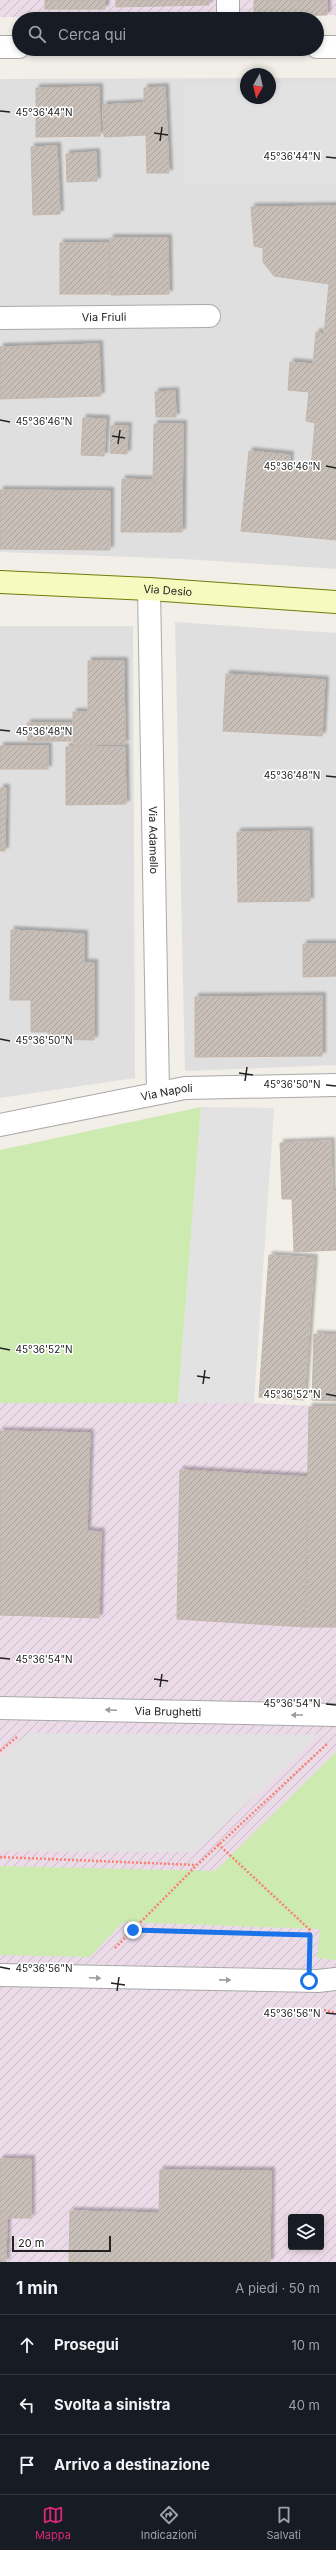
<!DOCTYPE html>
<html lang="it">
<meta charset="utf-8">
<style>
:root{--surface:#171b24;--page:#20242c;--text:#f1f3f6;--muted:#9ea1a6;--line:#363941;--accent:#db2777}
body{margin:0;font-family:Inter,sans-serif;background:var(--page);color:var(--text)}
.controls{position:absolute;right:12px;bottom:12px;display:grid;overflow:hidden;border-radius:4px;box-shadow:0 2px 6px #0003}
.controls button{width:36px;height:36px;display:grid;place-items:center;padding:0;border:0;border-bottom:1px solid var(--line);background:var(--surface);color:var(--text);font:20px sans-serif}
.compass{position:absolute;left:240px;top:68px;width:36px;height:36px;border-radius:50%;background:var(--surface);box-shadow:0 2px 6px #0003;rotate:188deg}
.scale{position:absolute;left:12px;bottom:10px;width:99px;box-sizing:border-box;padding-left:4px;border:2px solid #222;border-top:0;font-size:11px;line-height:14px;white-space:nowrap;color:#222;-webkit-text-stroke:3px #fff;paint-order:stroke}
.stop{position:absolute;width:12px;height:12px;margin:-9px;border:3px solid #1a73e8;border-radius:50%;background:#fff}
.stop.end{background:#1a73e8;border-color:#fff;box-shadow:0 1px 4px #0008}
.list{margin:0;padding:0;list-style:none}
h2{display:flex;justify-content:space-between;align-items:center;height:52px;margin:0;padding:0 16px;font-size:17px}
h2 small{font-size:13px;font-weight:400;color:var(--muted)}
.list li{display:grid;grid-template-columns:26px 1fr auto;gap:12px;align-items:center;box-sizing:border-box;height:60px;padding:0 16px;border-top:1px solid var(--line)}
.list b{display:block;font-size:15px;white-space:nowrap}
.list em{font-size:13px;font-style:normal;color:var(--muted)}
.icon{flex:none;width:22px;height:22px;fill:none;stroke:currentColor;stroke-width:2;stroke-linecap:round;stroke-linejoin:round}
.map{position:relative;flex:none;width:336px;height:2262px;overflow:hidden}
.search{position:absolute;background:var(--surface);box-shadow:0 2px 6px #0003;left:12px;right:12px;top:12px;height:44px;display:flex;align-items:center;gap:10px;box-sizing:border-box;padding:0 14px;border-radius:22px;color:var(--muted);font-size:15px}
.sheet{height:232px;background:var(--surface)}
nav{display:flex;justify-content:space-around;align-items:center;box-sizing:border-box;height:56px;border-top:1px solid var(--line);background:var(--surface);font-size:11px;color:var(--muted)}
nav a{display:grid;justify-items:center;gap:2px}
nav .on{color:var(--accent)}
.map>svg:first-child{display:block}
</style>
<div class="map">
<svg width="336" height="2262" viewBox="0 0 336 2262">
<defs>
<pattern id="industrial-furrows" width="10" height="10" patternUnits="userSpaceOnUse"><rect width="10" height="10" fill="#ebdbe8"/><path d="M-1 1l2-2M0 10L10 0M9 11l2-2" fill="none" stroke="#c9bcc7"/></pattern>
<pattern id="building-hatch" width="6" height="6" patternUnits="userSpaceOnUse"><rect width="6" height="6" fill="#c7bfb8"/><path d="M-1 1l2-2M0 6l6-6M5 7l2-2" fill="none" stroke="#aba49e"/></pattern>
<filter id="shadow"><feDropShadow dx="3.5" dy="-3.5" stdDeviation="1" flood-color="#0004"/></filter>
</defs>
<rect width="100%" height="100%" fill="#f2efe9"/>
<g fill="#e0dfdf">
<polygon points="246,78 246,98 270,98 270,78 336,78 336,569 184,559 0,552 0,79"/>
<polygon points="175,622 336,633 336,1065 185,1071"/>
<polygon points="0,626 133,626 135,1078 0,1098"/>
</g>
<g fill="url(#industrial-furrows)" fill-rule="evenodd">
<polygon points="0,0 336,0 336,15 0,17"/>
<path d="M0,1403H254L336,1407V2262H0ZM291,2217H321V2247H291Z"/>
</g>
<g fill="#cdebb0">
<polygon points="201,1107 178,1403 0,1403 0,1150"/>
<polygon points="336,1752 336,1960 317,1958 320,1929 123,1922 90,1957 0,1955 0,1866 215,1871"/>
</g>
<g fill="#e2e2e2">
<polygon points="270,83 336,83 336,184 185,185 184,84 246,84 246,98 270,98"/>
<polygon points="201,1107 274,1108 254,1403 178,1403"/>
<polygon points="28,1733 318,1735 196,1852 0,1851 0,1758"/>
</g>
<g fill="url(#building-hatch)" stroke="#c4b6ab" filter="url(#shadow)">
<rect x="45" y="0" width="60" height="9"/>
<polygon points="116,0 209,0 209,5 116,7"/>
<polygon points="254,0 327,0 327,15 254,16"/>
<polygon points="99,87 100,136 36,137 36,88"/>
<polygon points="165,87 169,173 147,173 146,135 104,137 103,105 144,103 144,88"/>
<polygon points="57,146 60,214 33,215 31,147"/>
<polygon points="96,152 97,181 67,182 66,154"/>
<polygon points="336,206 336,540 241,531 249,451 290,455 289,467 311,469 315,423 306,421 309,392 288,390 290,362 313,364 316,332 324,334 329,284 274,276 263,262 263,248 254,246 251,207"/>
<polygon points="110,238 168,238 169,294 111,295"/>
<rect x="60" y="243" width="49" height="51"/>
<polygon points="99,344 101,396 0,399 0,347"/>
<polygon points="175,391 176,417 156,417 155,392"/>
<polygon points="83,418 106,419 104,456 81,455"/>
<polygon points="154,424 183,424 182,532 121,532 122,479 153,480"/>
<polygon points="111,426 128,426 127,454 110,453"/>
<polygon points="0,490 110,491 110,550 0,549"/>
<polygon points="88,661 124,661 125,744 73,745 73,712 88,712"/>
<polygon points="226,674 325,680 322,736 223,731"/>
<polygon points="27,723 71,723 71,741 28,741"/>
<rect x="0" y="746" width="48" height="23"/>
<polygon points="66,747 125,747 126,804 66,805"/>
<polygon points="0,788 6,788 5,851 0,851"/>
<polygon points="309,831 310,901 238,902 237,832"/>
<polygon points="11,930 84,934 84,963 94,963 94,1040 48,1039 48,1032 31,1032 31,1000 10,1000"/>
<polygon points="303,944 336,944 336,976 303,977"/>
<polygon points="322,996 322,1056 195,1057 195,997"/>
<polygon points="331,1141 332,1192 336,1192 336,1250 294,1252 292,1199 282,1199 280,1143"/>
<polygon points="269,1255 314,1258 304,1400 259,1397"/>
<polygon points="314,1334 336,1335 336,1401 312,1400"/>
<polygon points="309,1407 336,1407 336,1627 305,1627"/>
<polygon points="0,1431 90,1433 87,1531 101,1532 99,1618 0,1615"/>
<polygon points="180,1470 308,1477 305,1627 177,1619"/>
<polygon points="0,2159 31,2159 31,2218 7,2218 6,2262 0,2262"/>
<polygon points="160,2170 271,2171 270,2262 69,2262 70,2211 159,2213"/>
</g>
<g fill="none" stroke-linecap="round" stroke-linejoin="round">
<g stroke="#a9a9a9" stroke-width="24">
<g id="street">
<polyline points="228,0 228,19"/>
<polyline points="0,47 19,47"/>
<polyline points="317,47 336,47"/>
<path id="s1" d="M0,318L209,316"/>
<path id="s2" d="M149,589L158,1092"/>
<path id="s3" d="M0,1125L185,1088L336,1085"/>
<path id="s4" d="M0,1708L336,1715"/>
<polyline points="0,1975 318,1981 336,1979"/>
</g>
</g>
<g stroke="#707d05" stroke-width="24">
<g id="secondary">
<path id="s5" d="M0,582L149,589L336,602"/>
</g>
</g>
<g stroke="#fa8072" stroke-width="2.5" stroke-dasharray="2 2" stroke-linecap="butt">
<polyline points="0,1751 17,1737"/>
<polyline points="218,1844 310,1930 310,1952"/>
<polyline points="0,1857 196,1865"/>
<polyline points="133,1930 310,1935"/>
<polyline points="115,1948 197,1865 328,1743"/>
<polyline points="324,2010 336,2013"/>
</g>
<use href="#street" stroke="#fff" stroke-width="22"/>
<use href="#secondary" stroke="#f7fabf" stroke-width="22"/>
</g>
<defs><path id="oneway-solid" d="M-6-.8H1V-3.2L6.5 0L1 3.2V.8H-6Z"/></defs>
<g fill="#9c9c9c">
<use href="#oneway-solid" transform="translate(111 1710) rotate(-178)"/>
<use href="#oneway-solid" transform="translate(297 1715) rotate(180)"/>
<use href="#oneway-solid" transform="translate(95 1978) rotate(2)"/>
<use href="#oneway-solid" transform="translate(225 1980) rotate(1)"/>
</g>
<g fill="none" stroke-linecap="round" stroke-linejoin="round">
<polyline stroke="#1a73e8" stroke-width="5" points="133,1930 310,1935 309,1981"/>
</g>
<path fill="none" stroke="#222" stroke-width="1.5" d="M0,111L10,112M154,133L168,135M160,141L162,127M326,157L336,158M0,420L10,422M112,436L125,438M118,444L120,430M326,466L336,468M0,730L10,731M326,776L336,777M0,1039L10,1041M239,1073L253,1075M245,1081L247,1067M326,1085L336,1086M0,1348L10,1350M197,1376L210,1378M203,1384L205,1370M326,1394L336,1396M0,1658L10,1659M154,1679L168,1681M160,1687L162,1674M326,1704L336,1705M0,1967L10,1969M111,1983L125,1985M117,1991L119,1977M326,2013L336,2014"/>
<g text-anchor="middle" stroke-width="3" stroke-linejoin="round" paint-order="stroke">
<g font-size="11" fill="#222" stroke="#fff">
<text dy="4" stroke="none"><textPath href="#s1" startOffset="104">Via Friuli</textPath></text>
<text dy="4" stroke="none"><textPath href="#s5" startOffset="168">Via Desio</textPath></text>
<text dy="4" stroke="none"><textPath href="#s2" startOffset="251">Via Adamello</textPath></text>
<text dy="4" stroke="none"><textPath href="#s3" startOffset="170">Via Napoli</textPath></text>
<text dy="4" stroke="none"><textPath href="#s4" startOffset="168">Via Brughetti</textPath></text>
</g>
</g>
<g font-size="10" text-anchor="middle" fill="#222" stroke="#fff" stroke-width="3" stroke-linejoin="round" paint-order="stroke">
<text x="44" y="116">45°36'44"N</text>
<text x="292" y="160">45°36'44"N</text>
<text x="44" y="425">45°36'46"N</text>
<text x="292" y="470">45°36'46"N</text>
<text x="44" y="735">45°36'48"N</text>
<text x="292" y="779">45°36'48"N</text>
<text x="44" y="1044">45°36'50"N</text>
<text x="292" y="1088">45°36'50"N</text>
<text x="44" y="1353">45°36'52"N</text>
<text x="292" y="1398">45°36'52"N</text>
<text x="44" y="1663">45°36'54"N</text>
<text x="292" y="1707">45°36'54"N</text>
<text x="44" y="1972">45°36'56"N</text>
<text x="292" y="2017">45°36'56"N</text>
</g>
</svg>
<div class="controls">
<button><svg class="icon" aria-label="layers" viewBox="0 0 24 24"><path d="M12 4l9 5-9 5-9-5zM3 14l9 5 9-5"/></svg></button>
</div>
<svg class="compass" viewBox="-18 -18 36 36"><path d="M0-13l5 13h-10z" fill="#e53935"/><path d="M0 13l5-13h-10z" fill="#9ea1a6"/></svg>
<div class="scale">20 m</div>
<div class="stop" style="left:309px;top:1981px"></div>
<div class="stop end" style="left:133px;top:1930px"></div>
<div class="search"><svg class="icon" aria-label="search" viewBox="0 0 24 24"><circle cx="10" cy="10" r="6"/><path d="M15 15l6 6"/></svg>Cerca qui</div>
</div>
<section class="sheet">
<h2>1 min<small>A piedi · 50 m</small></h2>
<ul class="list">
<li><svg class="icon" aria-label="ahead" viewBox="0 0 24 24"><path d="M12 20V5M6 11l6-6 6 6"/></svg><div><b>Prosegui</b></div><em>10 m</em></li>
<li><svg class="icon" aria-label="left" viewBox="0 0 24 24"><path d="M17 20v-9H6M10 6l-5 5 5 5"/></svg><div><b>Svolta a sinistra</b></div><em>40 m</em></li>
<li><svg class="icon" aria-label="arrive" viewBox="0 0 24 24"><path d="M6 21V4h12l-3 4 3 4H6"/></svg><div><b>Arrivo a destinazione</b></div></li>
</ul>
</section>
<nav>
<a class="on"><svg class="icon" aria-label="map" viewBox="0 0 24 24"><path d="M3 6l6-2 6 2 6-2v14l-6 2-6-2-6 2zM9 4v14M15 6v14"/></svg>Mappa</a>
<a><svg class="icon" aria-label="directions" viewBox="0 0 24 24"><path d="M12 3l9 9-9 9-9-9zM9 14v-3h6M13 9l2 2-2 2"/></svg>Indicazioni</a>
<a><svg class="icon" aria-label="saved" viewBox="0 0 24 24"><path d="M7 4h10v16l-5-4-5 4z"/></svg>Salvati</a>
</nav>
